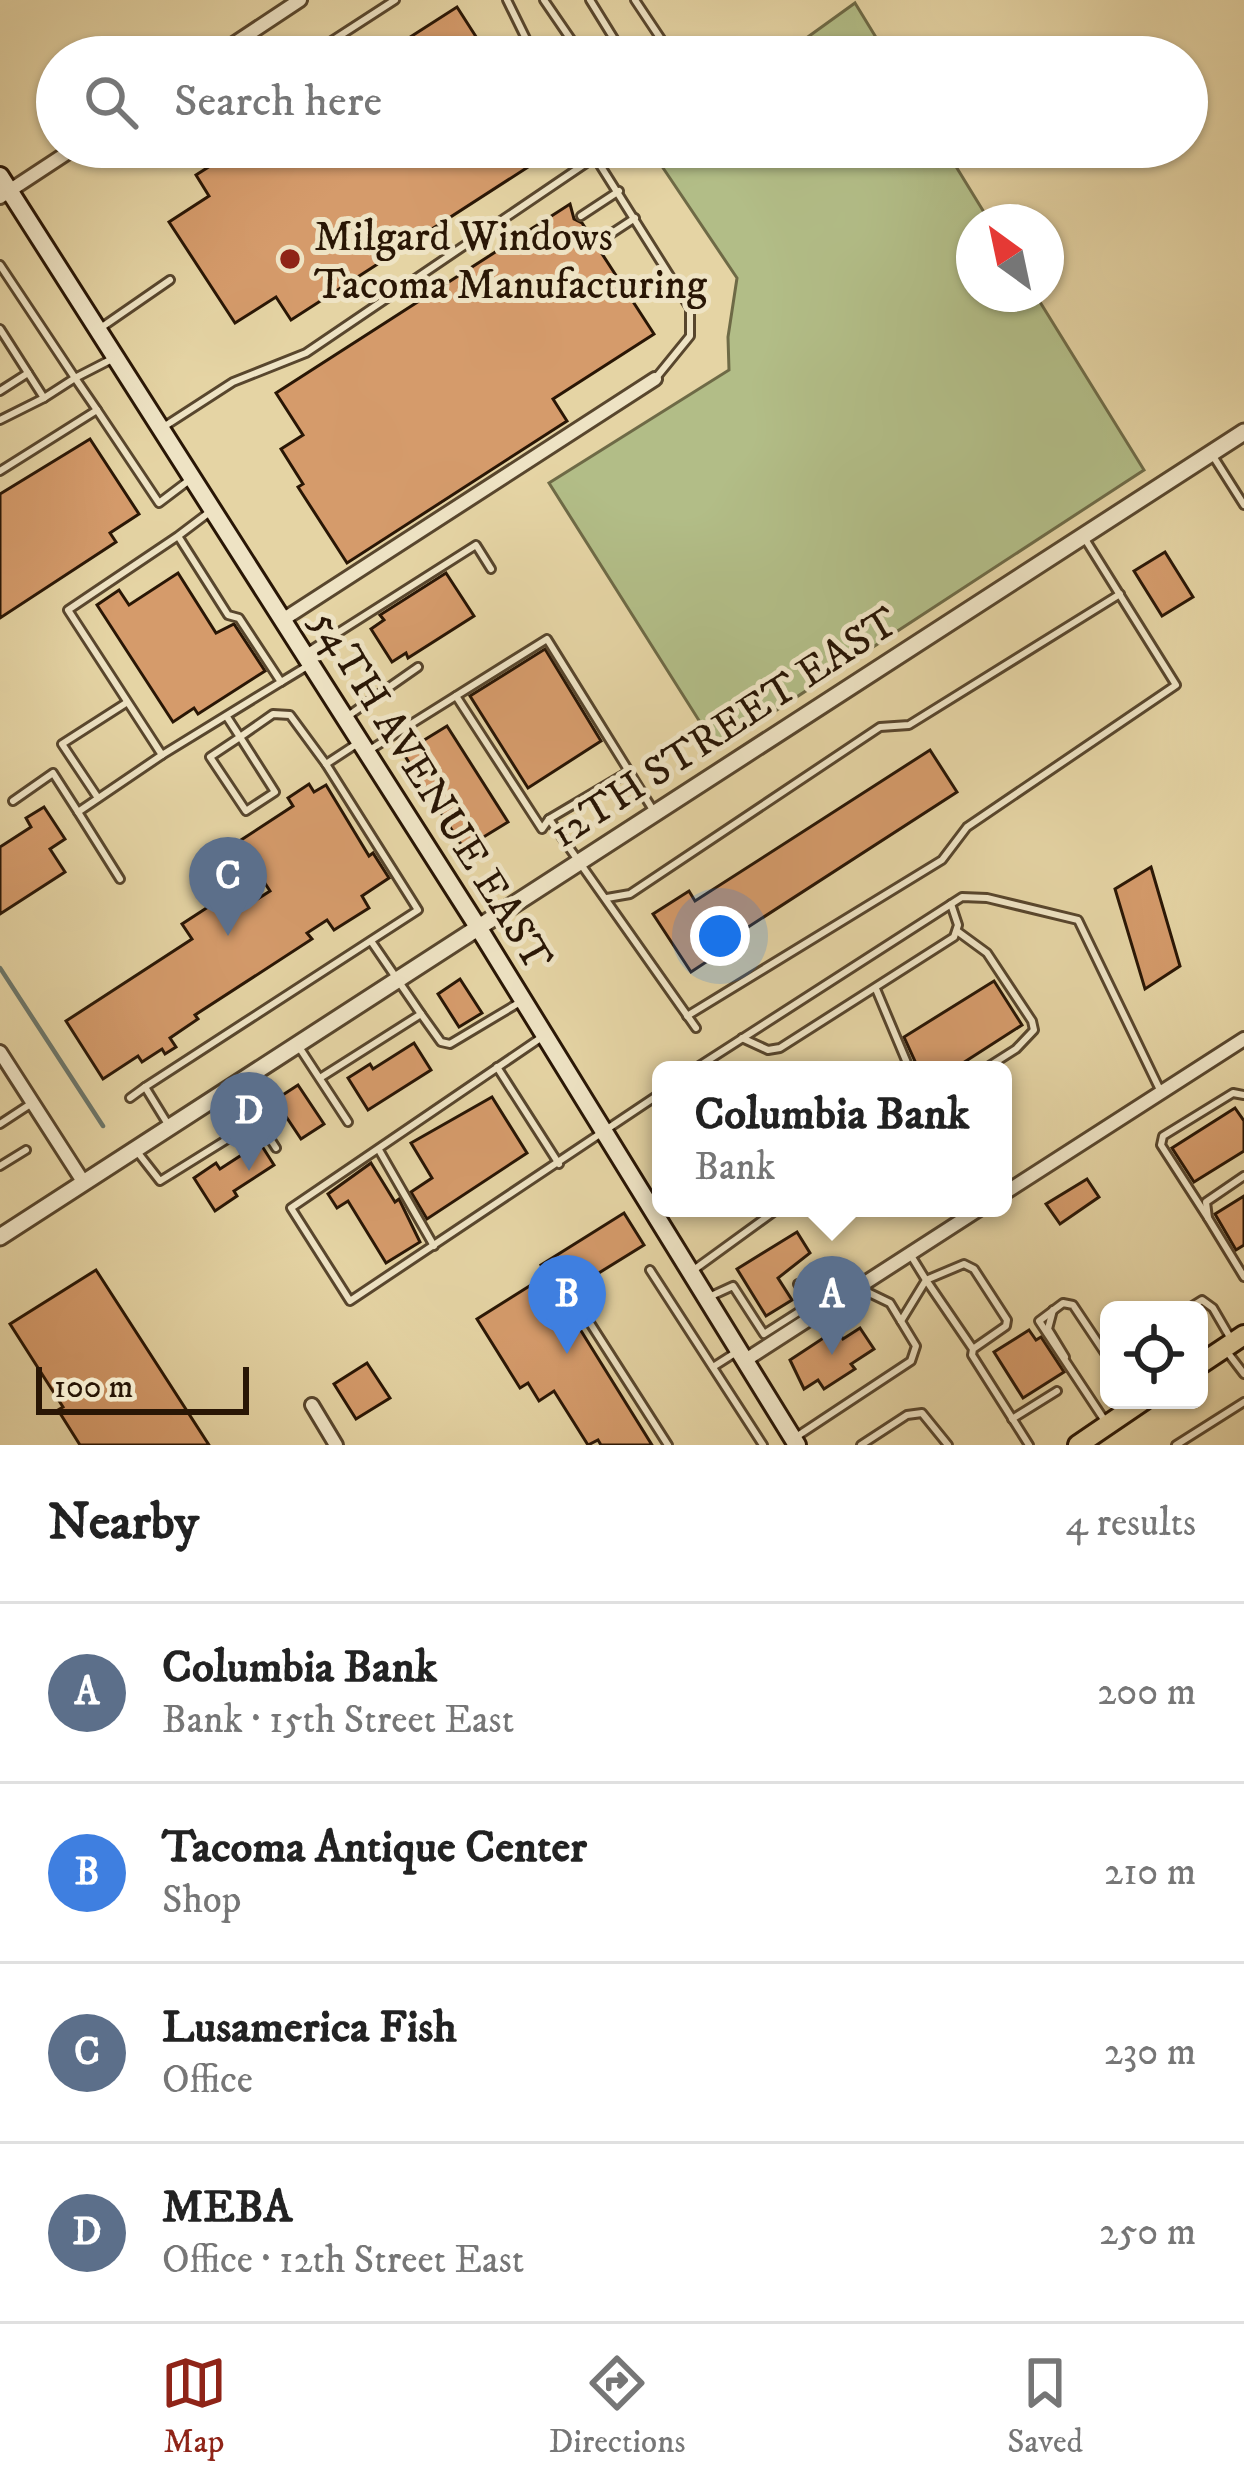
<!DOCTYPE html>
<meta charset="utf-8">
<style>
:root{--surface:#fff;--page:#f2f2f2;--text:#222;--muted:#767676;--line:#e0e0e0;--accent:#8f2418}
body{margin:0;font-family:"IM FELL DW Pica",serif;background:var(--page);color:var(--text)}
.controls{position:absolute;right:36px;bottom:36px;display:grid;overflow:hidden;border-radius:18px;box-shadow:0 3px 9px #0004}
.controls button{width:108px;height:108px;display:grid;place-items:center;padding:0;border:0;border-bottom:3px solid var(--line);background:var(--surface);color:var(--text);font:60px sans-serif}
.compass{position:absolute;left:956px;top:204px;width:108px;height:108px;border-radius:50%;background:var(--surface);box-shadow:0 3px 9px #0004;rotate:327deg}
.scale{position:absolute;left:36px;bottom:30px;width:213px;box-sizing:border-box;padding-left:12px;border:6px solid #291605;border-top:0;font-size:33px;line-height:42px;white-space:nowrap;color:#291605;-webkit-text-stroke:9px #eee3c4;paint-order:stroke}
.you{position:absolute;left:720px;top:936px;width:42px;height:42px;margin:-30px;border:9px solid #fff;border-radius:50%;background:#1a73e8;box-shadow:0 0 0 18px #1a73e833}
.badge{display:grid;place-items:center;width:78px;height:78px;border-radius:50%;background:var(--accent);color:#fff;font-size:39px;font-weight:700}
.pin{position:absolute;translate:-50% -99px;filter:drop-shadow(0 3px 6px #0008)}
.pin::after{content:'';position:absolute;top:63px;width:42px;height:36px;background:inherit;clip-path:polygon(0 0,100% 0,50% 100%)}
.popup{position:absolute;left:652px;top:1061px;width:360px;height:156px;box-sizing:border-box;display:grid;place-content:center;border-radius:18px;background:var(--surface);filter:drop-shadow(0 3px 9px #0005);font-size:39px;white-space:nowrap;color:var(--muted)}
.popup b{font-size:45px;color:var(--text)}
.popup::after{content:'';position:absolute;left:50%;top:100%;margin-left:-24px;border:24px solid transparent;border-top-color:var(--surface)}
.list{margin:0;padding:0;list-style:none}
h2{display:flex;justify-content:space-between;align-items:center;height:156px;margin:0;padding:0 48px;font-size:51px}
h2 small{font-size:39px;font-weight:400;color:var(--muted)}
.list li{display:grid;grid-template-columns:78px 1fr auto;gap:36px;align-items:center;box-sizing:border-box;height:180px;padding:0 48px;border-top:3px solid var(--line)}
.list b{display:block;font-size:45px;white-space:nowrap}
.list p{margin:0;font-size:39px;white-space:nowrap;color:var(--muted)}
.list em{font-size:39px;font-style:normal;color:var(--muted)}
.icon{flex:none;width:66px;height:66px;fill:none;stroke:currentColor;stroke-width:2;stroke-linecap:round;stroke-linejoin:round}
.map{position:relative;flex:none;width:1244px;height:1445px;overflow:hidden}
.search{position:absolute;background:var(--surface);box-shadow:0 3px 9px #0004;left:36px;right:36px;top:36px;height:132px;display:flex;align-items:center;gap:30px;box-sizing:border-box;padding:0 42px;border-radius:66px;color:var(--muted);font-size:45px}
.sheet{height:876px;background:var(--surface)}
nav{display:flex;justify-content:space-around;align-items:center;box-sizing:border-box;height:168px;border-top:3px solid var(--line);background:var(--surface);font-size:33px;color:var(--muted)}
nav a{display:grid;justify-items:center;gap:6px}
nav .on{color:var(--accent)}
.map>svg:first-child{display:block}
</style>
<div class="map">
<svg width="1244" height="1445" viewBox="0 0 1244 1445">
<rect width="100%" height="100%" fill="#e5d4a4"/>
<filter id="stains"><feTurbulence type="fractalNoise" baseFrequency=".00167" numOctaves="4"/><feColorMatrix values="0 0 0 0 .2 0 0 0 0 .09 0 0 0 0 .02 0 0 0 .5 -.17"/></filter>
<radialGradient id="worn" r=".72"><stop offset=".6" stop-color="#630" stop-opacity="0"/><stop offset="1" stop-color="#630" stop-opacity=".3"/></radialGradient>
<g fill="#b2bd87" stroke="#6e6a46" stroke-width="3">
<polygon points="855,3 888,57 780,57"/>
<polygon points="654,147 944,147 990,222 974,222 974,294 1035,294 1144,470 717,749 549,483 729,370 728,337 737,278 651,150"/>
</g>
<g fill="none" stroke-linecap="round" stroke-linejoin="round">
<polyline stroke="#6c776b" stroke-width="4.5" points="0,968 103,1126"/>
</g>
<g fill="#d59b6b" stroke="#291605" stroke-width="3">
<polygon points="457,7 489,57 379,57"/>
<polygon points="240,147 559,147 291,320 276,297 235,323 169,222 209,196 196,175"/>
<polygon points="570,204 574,219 582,223 654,334 553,399 567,421 347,563 298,487 303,484 281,449 303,435 276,393"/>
<polygon points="90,439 139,514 110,533 116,542 0,618 0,494"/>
<polygon points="1165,552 1193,597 1162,616 1134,571"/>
<polygon points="178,573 216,633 234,624 265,671 198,714 194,708 173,722 97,605 119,590 129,605"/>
<polygon points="446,573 474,616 408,658 406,653 392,662 371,629 384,620 380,615"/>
<polygon points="545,649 601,741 528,788 470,696"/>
<polygon points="447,726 508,822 464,849 403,753"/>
<polygon points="930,750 957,792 722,944 726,949 691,972 653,914 689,891 695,901"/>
<polygon points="309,784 314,792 326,785 369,856 373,853 389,878 362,896 369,908 334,930 327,920 307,933 312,939 195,1015 198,1019 170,1038 176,1047 165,1054 162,1049 142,1062 138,1056 103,1079 66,1021 192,939 182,924 228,894 239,911 270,891 238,842 293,806 288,798"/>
<polygon points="44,807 65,839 50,849 65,872 0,914 0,847 31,827 26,818"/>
<polygon points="1151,867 1180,966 1145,989 1115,889"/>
<polygon points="460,979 482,1013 459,1027 438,994"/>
<polygon points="994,981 1022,1025 952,1070 919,1070 904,1037"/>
<polygon points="414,1043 431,1070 368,1110 348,1078 370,1064 373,1069"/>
<polygon points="298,1085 324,1124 301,1139 275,1100"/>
<polygon points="492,1097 527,1153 427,1219 411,1192 432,1178 411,1143"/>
<polygon points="1235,1108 1244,1121 1244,1151 1194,1182 1172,1148"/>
<polygon points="260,1143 274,1165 234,1191 237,1196 215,1211 194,1178 216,1163 220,1169"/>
<polygon points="371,1163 395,1202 399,1199 420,1242 386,1263 348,1201 337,1208 328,1194"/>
<polygon points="1087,1179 1099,1197 1060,1224 1046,1204"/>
<polygon points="1244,1196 1244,1245 1236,1250 1215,1214"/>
<polygon points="624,1213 644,1245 560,1297 652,1445 601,1445 598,1440 588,1445 554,1391 539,1401 528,1383 520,1388 477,1319 547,1275 541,1265"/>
<polygon points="797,1232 810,1253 778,1278 792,1300 766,1316 737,1269"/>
<polygon points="96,1270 209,1445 80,1445 58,1410 63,1407 10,1324"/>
<polygon points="860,1328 874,1349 851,1364 855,1369 824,1389 818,1380 804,1389 790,1360 837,1329 843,1339"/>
<polygon points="1029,1330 1036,1340 1041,1337 1064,1372 1023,1398 994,1352"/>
<polygon points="367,1363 390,1398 356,1419 334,1384"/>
</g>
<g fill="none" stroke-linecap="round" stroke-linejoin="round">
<g stroke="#58462d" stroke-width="12">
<g id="service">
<polyline points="507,0 535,57"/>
<polyline points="544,0 583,57"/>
<polyline points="590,0 619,47"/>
<polyline points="635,0 673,57"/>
<polyline points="307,57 395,0"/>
<polyline points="588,147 595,157 611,147"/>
<polyline points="581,216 619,191"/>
<polyline points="600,241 635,218"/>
<polyline points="0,265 75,378 114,358"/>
<polyline points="102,327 170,280"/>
<polyline points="0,329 44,398 0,420"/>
<polyline points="0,391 28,373"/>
<polyline points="97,410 159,503 192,478"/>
<polyline points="165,426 233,382 306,353 595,157 690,308 690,336 655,379"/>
<polyline points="1213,456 1244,505"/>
<polyline points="0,471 97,410 75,378 44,398"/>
<polyline points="178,536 68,610 162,755 281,682 239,618 228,615 178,536 211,511"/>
<polyline points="306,653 476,545 491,569"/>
<polyline points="281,682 309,665"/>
<polyline points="456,696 542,829 549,819 630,771"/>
<polyline points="348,716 418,667"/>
<polygon points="240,737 275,792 246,811 210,757"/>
<polyline points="368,751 547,639 653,810"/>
<polyline points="326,764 358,743"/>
<polyline points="98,798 62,744 126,703"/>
<polyline points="13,801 53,773 78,812 162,755"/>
<polyline points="78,812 120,879"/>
<polyline points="549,819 696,1028"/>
<polyline points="607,898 630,894 880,727 909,725 1120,594"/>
<polyline points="957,931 987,953 1032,1021 1034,1030 1016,1049 983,1070"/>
<polyline points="876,989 910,1070"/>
<polyline points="421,1014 441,1042 450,1044 522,1001"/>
<polyline points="687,1016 942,860 967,827 1176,685 1085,539"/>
<polyline points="542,1037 291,1208 350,1301 661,1093"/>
<polyline points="742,1038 768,1050 780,1048 954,937 958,925 951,904"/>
<polyline points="299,1047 348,1122"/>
<polyline points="497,1067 559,1164"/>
<polyline points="693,1070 962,897 987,898 1078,920 1161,1092"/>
<polyline points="320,1078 421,1014 371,941"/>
<polyline points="130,1098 145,1087"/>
<polyline points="258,1120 276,1148"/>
<polyline points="0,1124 32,1103"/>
<polyline points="169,1126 145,1087 418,910 326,764 290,715 273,714 240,737 227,717"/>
<polyline points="135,1149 160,1181 258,1120 240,1084"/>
<polyline points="379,1150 434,1246"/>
<polyline points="0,1166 26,1150"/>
<polyline points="1244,1176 1206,1202 1208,1218 1244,1277"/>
<polyline points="1208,1218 1161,1145 1163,1136 1233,1093 1244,1095"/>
<polyline points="695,1269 779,1208"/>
<polyline points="650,1270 763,1445"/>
<polyline points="709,1297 733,1286 764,1334 811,1304 798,1284"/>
<polyline points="1053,1310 1048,1329 1065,1357"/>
<polyline points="1186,1310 1202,1300 1213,1308 1231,1339"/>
<polyline points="583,1312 668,1445"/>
<polyline points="901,1321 926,1280 910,1254"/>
<polyline points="973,1349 926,1280 964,1264 974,1269 1007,1320 1006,1326 973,1349 972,1355 1029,1445"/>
<polyline points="1228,1353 1244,1374"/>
<polyline points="713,1367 735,1353"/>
<polyline points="1012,1419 1057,1391"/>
<polyline points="1107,1424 1039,1321 1063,1303 1073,1305 1109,1359"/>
<polyline points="796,1437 911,1361 916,1346 890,1303 859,1288"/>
<polyline points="861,1445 907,1415 922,1413 948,1445"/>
<polyline points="1176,1445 1244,1402"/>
</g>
</g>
<g stroke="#58462d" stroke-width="18">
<g id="minor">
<polyline points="214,57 300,0"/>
<polyline points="0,197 76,147"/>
<polyline points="284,619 655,379"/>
<polyline points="0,1052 84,1183"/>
<polyline points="1003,1194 1244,1039"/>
<polyline points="744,1361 981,1208"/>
<polyline points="312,1405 336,1445"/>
</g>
</g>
<g stroke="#58462d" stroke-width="21">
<polyline id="tertiary" points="0,1237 1244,432"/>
</g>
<g stroke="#291605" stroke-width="22">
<polyline id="secondary" points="0,176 478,927 797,1445"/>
</g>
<g stroke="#291605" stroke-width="24">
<g id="primary">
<polyline points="1199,1365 1244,1335"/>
<polyline points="1078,1445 1144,1400"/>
</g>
</g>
<use href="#service" stroke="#eee3c4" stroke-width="6"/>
<use href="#minor" stroke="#eee3c4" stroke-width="12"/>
<use href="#tertiary" stroke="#eee3c4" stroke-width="15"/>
<use href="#secondary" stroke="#eee3c4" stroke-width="16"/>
<use href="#primary" stroke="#e5d4a4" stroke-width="18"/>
</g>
<circle fill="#8f2418" stroke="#eee3c4" stroke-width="4.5" cx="290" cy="259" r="12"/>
<g text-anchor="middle" stroke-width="10" stroke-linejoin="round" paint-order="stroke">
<g font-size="42" fill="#291605" stroke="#eee3c4" text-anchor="start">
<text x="314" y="250">Milgard Windows<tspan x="314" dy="48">Tacoma Manufacturing</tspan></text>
</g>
<g font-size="42" fill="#291605" stroke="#eee3c4">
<text transform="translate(723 726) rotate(-33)" y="15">12TH STREET EAST</text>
<text transform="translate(433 789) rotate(58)" y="15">54TH AVENUE EAST</text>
</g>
</g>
<rect width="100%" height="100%" filter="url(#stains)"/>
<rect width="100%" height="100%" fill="url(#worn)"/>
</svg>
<div class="controls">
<button><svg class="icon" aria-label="locate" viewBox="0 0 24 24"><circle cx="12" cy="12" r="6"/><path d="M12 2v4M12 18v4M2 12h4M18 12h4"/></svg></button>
</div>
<svg class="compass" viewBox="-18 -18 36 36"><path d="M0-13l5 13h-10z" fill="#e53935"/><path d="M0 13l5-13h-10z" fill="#767676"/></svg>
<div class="scale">100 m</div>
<div class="you"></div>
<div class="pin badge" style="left:832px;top:1355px;background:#5c6f8a">A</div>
<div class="popup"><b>Columbia Bank</b>Bank</div>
<div class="pin badge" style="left:567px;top:1354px;background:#3f7fe0">B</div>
<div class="pin badge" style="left:228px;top:936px;background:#5c6f8a">C</div>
<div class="pin badge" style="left:249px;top:1171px;background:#5c6f8a">D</div>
<div class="search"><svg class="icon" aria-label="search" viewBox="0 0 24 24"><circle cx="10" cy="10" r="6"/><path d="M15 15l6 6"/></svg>Search here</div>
</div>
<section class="sheet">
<h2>Nearby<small>4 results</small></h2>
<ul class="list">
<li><span class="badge" style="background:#5c6f8a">A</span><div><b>Columbia Bank</b><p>Bank · 15th Street East</p></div><em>200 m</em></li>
<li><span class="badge" style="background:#3f7fe0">B</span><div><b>Tacoma Antique Center</b><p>Shop</p></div><em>210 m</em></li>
<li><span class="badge" style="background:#5c6f8a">C</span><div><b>Lusamerica Fish</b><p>Office</p></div><em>230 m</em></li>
<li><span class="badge" style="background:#5c6f8a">D</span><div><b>MEBA</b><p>Office · 12th Street East</p></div><em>250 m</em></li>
</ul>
</section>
<nav>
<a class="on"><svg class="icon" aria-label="map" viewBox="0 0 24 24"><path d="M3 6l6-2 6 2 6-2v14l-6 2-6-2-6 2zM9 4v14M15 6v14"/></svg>Map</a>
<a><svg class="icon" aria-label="directions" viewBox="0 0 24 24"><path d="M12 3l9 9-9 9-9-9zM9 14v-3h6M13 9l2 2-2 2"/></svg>Directions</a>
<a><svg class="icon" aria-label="saved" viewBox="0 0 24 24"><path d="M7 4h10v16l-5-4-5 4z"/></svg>Saved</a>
</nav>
